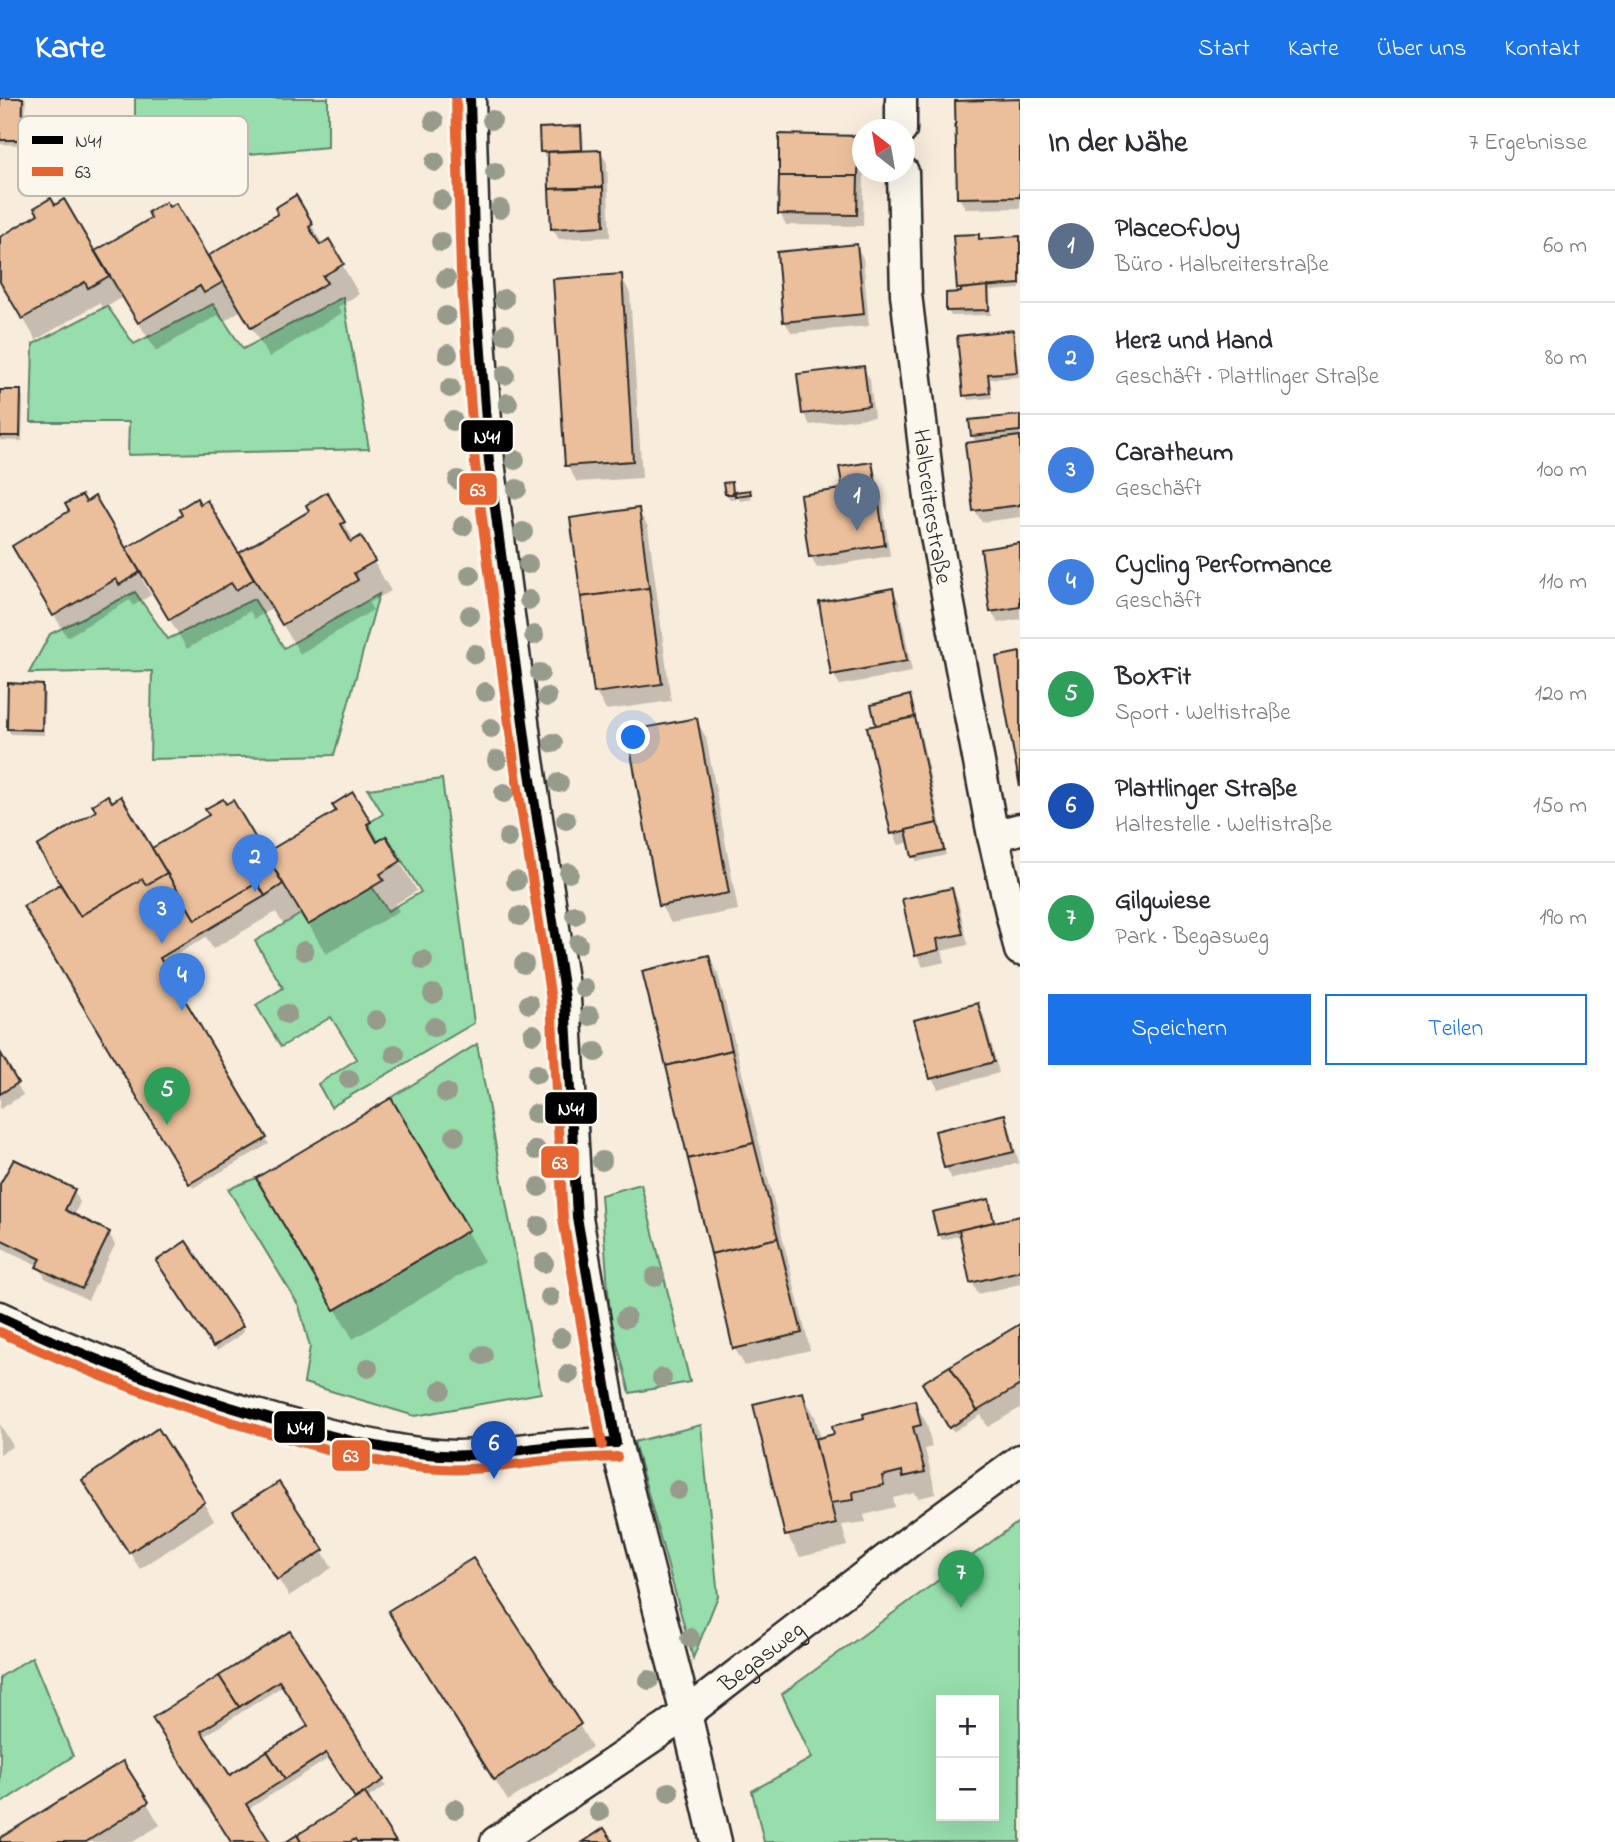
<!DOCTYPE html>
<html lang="de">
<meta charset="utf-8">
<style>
:root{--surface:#fff;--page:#f2f2f3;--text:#2b2b33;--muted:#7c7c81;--line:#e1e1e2;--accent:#1a73e8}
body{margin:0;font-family:"Indie Flower",sans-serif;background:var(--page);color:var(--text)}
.controls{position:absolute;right:21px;bottom:21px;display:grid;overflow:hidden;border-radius:0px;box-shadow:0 7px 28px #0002}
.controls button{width:63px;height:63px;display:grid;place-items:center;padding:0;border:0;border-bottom:2px solid var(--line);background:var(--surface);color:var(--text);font:35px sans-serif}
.compass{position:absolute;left:852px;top:21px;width:63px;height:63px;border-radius:50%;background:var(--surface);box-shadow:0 7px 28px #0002;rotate:329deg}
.you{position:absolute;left:634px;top:640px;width:24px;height:24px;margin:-18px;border:5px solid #fff;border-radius:50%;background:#1a73e8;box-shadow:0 0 0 10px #1a73e833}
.badge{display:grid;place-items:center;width:46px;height:46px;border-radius:50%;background:var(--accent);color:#fff;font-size:23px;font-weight:700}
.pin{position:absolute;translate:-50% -58px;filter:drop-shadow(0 2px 4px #0008)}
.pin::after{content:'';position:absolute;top:37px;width:24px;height:21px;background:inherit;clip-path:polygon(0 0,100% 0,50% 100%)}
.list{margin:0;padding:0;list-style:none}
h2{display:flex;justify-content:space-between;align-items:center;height:91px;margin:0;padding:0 28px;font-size:30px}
h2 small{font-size:23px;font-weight:400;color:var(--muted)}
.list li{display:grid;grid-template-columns:46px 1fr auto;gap:21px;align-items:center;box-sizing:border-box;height:112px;padding:0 28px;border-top:2px solid var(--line)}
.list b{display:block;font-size:26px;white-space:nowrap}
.list p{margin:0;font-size:23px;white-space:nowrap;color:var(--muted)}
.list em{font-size:23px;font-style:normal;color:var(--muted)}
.actions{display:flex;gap:14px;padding:21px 28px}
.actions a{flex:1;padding:16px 0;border:2px solid var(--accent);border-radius:0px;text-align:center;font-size:24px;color:var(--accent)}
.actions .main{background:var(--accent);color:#fff}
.map{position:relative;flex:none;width:1020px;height:1744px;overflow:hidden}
header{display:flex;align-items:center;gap:42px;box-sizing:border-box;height:98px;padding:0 35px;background:var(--accent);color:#fff}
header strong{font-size:33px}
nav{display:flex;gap:38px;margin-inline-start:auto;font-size:24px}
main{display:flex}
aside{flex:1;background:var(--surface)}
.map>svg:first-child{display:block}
</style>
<header>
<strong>Karte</strong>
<nav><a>Start</a><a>Karte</a><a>Über uns</a><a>Kontakt</a></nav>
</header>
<main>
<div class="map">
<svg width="1020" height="1744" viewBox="0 0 1020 1744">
<rect width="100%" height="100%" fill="#f8ecdc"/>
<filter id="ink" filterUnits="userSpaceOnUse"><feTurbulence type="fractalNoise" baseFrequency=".0143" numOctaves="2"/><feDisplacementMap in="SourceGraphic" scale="14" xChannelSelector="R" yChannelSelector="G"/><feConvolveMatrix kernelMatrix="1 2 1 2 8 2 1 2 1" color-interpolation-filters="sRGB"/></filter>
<g filter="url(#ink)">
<g fill="#97deac" stroke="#61846c" stroke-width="2" fill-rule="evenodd">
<polygon points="135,0 328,0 328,49 135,66"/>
<polygon points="343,199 369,351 128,357 129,324 31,324 33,246 107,208 134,246 213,206 243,251"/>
<polygon points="135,494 168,541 254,501 284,550 379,496 334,657 150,661 152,573 29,575 50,536"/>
<polygon points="442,681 474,925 331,1009 318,986 357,961 331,919 281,949 256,907 283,890 255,843 301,816 308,827 372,789 388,813 421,794 387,738 377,744 367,726 383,716 368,691"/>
<polygon points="477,946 541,1295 415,1318 304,1285 310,1249 299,1208 228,1091 256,1080 335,1212 469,1132 391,1000"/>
<polygon points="641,1086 690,1284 630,1295 610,1218 601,1097"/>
<polygon points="701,1327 718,1498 693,1560 634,1344"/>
<path d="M1020,1423V1744H764L752,1693L812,1660L782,1596ZM941,1602H994V1718H941Z"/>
<polygon points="32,1559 73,1658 0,1706 0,1579"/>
</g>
<g fill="#0003" fill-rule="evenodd">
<polygon points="0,0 26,0 24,47 0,46"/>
<polygon points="1020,3 1020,110 966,111 959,100"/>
<polygon points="580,30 583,35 584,54 600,53 607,65 610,139 559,141 552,130 550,59 545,59 542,54"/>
<polygon points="858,39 862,47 862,74 864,74 863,128 786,127 780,115"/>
<polygon points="296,100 323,147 328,143 359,196 338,209 342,215 269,259 241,212 223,224 218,217 156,253 123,199 103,211 99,205 36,242 0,181 0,141 94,156 153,121 207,161 280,116"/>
<polygon points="978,137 981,143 1020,140 1020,191 990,193 991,217 951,218 948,213 962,196 959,191 955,139"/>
<polygon points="856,148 863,160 869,228 792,235 785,224 779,155"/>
<polygon points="621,178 630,195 642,380 577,384 567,367"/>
<polygon points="1012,234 1015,239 1019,279 990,281 992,300 968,302 965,297"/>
<polygon points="863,270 870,281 874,319 810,327 804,316"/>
<polygon points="0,294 20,294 23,299 22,343 0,342"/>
<polygon points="1020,319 1020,419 982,424 975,413 977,345 972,338"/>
<polygon points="871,366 874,371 878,393 882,399 890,458 817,470 811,458 845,393"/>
<polygon points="731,386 734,391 735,401 730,401 726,396"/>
<polygon points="749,393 752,401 740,403 736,395"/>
<polygon points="327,397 355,444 360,441 391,493 369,505 373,512 300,556 273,510 254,521 250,513 187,551 145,479 142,481 151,497 133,508 130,502 67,539 14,449 94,401 139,476 238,457 312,414"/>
<polygon points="638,412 648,429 671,603 606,612 596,595"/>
<polygon points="1020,447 1020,521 998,525 991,513"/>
<polygon points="893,492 899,504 912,574 840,587 833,576"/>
<polygon points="42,589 45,594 44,637 11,636 8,631"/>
<polygon points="909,599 912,605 917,626 920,633 943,737 941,737 946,757 917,764 914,758 911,744 899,747 893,735 878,629"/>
<polygon points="696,622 706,639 738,812 671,825 661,808 629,634"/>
<polygon points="353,697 380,744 386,740 417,793 395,806 399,813 326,856 302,815 283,826 276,814 213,851 206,839 161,866 269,1046 193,1090 26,809 62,787 151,753 264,758 338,713"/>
<polygon points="951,792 958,803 968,847 942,853 945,864 923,869 917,857"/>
<polygon points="709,859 718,876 810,1252 745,1268 735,1251 644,874"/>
<polygon points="977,907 984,918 999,975 938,991 932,980"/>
<polygon points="0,957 23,997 0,1011"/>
<polygon points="390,1003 484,1163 353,1241 259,1081"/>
<polygon points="1004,1018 1010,1030 1019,1065 952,1081 946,1070"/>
<polygon points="0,1088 74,1093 80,1104 74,1118 109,1135 115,1147 88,1202 45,1180 39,1168 0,1149"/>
<polygon points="988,1103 991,1108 994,1125 1020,1119 1020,1186 978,1196 972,1184 962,1137 942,1142 939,1136"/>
<polygon points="161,1169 241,1229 244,1234 217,1253"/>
<polygon points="1020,1228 1020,1310 988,1329 981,1317 953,1334 925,1286"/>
<polygon points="802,1296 815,1318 821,1342 836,1337 866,1321 914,1304 927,1326 932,1349 925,1351 936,1396 918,1400 915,1395 893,1400 895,1409 864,1417 866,1424 842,1427 847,1448 800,1459 787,1437"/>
<polygon points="0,1326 13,1348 0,1356"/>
<polygon points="158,1332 214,1422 140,1471 94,1399"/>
<polygon points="245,1431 322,1453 332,1470 289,1498"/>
<polygon points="403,1535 579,1627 592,1649 508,1703"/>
<path d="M289,1536L386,1688L366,1701L394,1744H290L357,1701L331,1659L247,1712L268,1744H233L155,1621ZM284,1587L310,1628L229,1680L203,1639Z"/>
<polygon points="123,1665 160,1727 133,1744 0,1744 0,1742"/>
</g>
<g fill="#ebbf9b" stroke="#2b2b2b" stroke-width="2">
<polygon points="0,0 23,0 22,42 0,42"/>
<polygon points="1020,1 1020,99 957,100 955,3"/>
<polygon points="581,28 582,52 540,54 539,30"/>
<polygon points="779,36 859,38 858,78 779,78"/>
<polygon points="601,52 603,89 549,91 548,54"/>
<polygon points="779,78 858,78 857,117 778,116"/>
<polygon points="603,89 604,128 551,131 549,91"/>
<polygon points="296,97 313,126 309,129 320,147 329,141 344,166 323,178 327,185 251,230 208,158 278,116 275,110"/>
<polygon points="51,100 55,107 64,101 109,178 88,190 85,184 22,221 0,184 0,139 38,116 34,110"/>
<polygon points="166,104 169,109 176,105 223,184 204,195 200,188 138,225 95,153 151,120 148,114"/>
<polygon points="979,136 979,141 1020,138 1020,186 957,191 953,137"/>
<polygon points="857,146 864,216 783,224 777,154"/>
<polygon points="622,176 633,363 565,368 553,181"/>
<polygon points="988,188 989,212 946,213 946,195 961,194 961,191"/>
<polygon points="1013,232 1017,274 988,276 990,295 963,298 957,238"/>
<polygon points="864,268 869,308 802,316 797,276"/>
<polygon points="0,292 21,292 20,338 0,338"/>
<polygon points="1020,317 1020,333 971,338 969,322"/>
<polygon points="1020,338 1020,407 973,413 965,345"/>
<polygon points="872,364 876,386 843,391 839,369"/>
<polygon points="732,384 733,396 725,396 723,385"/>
<polygon points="876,386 885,447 809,459 800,397"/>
<polygon points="750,392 751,396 735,398 735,394"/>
<polygon points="327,394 345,424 341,426 351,444 361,438 375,463 354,475 358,482 282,527 239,455 309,413 306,407"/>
<polygon points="82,397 86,404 95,398 140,474 119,487 116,481 53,518 12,448 69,413 65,406"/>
<polygon points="197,400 200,406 207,402 254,481 236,492 231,485 169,522 126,450 182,417 179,411"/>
<polygon points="639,410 649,490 581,499 570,420"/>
<polygon points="1020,445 1020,509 990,514 981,451"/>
<polygon points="649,490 662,586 594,595 581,499"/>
<polygon points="893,490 907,563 831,577 819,504"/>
<polygon points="1020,554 1020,689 996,559"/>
<polygon points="8,585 43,587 42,632 7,631"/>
<polygon points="910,597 915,619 876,628 871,607"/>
<polygon points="915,619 938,725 891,736 867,629"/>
<polygon points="697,620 729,795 659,808 627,633"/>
<polygon points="353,694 371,724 367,726 377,744 386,738 401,763 380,776 384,782 308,827 265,755 336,713 332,707"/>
<polygon points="108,697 112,704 121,698 167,775 146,787 142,781 80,818 37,748 96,713 92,707"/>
<polygon points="223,701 226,706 233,702 283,786 265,798 257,785 195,822 152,750 209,717 205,711"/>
<polygon points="938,725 944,752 912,759 906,732"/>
<polygon points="167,775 195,822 257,785 265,798 160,860 267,1040 189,1086 23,808 60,786 80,818 142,781 146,787"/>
<polygon points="952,790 963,836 937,841 939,852 915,858 902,801"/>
<polygon points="709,857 732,952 666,968 642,873"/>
<polygon points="978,905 994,964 930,981 914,922"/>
<polygon points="732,952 754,1045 688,1061 666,968"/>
<polygon points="0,954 18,985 0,996"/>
<polygon points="391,1000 469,1132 334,1212 256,1080"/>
<polygon points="1005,1016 1014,1054 944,1070 935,1033"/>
<polygon points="754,1045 778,1140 711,1156 688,1061"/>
<polygon points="14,1061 75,1091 65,1112 110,1134 82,1191 36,1169 41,1161 0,1141 0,1086"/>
<polygon points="989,1101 994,1124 938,1137 932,1114"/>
<polygon points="1020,1118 1020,1173 970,1185 959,1132"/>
<polygon points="778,1140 802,1235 733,1251 711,1156"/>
<polygon points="186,1143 243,1228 213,1249 156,1163"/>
<polygon points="1020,1226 1020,1287 977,1313 950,1268"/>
<polygon points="950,1268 977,1313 949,1330 922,1285"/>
<polygon points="803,1294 836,1426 785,1438 753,1306"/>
<polygon points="915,1302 921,1327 913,1329 925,1374 903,1379 902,1373 882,1378 884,1387 853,1394 854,1402 830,1405 815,1341 834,1336 832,1328 864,1320 863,1316"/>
<polygon points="158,1330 205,1404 129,1455 82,1382"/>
<polygon points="279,1384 324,1452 277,1482 233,1413"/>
<polygon points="473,1460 581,1626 494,1682 388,1513"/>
<polygon points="290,1533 384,1682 355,1700 326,1655 285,1681 267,1653 308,1628 279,1583 239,1609 219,1578"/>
<polygon points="219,1578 239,1609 201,1633 230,1677 267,1653 285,1681 246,1706 270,1744 231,1744 152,1620"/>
<polygon points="123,1663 149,1704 86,1744 0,1744 0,1740"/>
<polygon points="365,1695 396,1744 357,1744 355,1741 350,1744 301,1744 297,1737"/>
<polygon points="604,1730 613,1744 583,1744"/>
<polygon points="297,1737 301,1744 286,1744"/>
</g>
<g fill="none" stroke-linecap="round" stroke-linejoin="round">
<g stroke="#2b2b2b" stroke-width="35">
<g id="street">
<polyline points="470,0 475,172 489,364 528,662 565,901 577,1119 616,1345 686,1616 716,1744"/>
<polyline points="901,0 901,32"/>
<path id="s1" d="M903,74L906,196L932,417L993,738L1020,852"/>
<polyline points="993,738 1020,731"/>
<path d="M0,1219C99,1267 204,1304 310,1332C358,1344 407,1357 456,1358C483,1358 509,1353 536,1350C562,1347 589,1346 616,1345"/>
<path id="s2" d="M496,1744L686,1616L923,1433L1020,1362"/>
</g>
</g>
<use href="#street" stroke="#fbf7ec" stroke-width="30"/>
<g stroke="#fbf7ec" stroke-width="16">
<g id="bus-1">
<polyline points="470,0 475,172 489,364 528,662 565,901 577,1119 616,1345"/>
<path d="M0,1219C95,1264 193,1300 295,1328C342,1341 391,1354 441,1357C473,1359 504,1354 536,1350C563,1347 589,1346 616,1345"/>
</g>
</g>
<g stroke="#fbf7ec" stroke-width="16">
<g id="bus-2">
<polyline points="456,0 461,173 475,366 514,664 551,902 563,1121 602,1347"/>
<path d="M0,1234C94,1278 190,1314 290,1341C339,1355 390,1369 441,1371C474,1373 505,1368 537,1364C563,1361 590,1360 617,1359"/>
</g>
</g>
<use href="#bus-1" stroke="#000" stroke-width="10"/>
<use href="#bus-2" stroke="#e66432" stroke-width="10"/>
</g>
<g fill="#969b8c">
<circle cx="492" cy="22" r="10"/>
<circle cx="434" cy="23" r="10"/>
<circle cx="435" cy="64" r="10"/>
<circle cx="495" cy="74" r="10"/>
<circle cx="441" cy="102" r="10"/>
<circle cx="500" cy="111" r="10"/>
<circle cx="441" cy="144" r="10"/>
<circle cx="446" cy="181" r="10"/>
<circle cx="504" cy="201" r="10"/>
<circle cx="446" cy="218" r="10"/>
<circle cx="505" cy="236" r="10"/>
<circle cx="448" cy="256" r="10"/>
<circle cx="505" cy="277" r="10"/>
<circle cx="450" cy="290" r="10"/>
<circle cx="508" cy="305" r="10"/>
<circle cx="453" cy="323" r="10"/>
<circle cx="515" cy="362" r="10"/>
<circle cx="458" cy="382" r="10"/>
<circle cx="517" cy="391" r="10"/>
<circle cx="463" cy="428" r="10"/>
<circle cx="523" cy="434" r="10"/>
<circle cx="528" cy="466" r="10"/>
<circle cx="470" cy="477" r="10"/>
<circle cx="529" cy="502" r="10"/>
<circle cx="470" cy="517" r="10"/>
<circle cx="534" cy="537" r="10"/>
<circle cx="475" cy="556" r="10"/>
<circle cx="540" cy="575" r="10"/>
<circle cx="485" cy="594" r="10"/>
<circle cx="547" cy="599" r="10"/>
<circle cx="491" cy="630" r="10"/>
<circle cx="553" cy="645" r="10"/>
<circle cx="497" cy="662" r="10"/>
<circle cx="559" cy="685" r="10"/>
<circle cx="504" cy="695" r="10"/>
<circle cx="566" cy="722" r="10"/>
<circle cx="508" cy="740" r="10"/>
<circle cx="569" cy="775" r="10"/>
<circle cx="516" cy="783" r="10"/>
<circle cx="575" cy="817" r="10"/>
<circle cx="520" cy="818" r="10"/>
<circle cx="578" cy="846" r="10"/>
<circle cx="304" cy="853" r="10"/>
<circle cx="423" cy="862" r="10"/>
<circle cx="524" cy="866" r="10"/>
<circle cx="584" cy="890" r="10"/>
<circle cx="433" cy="896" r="10"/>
<circle cx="529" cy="906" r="10"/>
<circle cx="287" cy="916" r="10"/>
<circle cx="590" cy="918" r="10"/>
<circle cx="376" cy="922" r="10"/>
<circle cx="434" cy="929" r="10"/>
<circle cx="533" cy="936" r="10"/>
<circle cx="596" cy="954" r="10"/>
<circle cx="395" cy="956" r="10"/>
<circle cx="537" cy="976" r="10"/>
<circle cx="349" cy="981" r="10"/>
<circle cx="446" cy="995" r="10"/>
<circle cx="535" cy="1016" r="10"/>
<circle cx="455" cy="1038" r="10"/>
<circle cx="536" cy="1052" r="10"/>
<circle cx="602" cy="1063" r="10"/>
<circle cx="539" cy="1089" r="10"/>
<circle cx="539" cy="1128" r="10"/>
<circle cx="544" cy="1165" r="10"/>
<circle cx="655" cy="1179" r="10"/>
<circle cx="550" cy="1199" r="10"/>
<circle cx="626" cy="1220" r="10"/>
<circle cx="561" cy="1240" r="10"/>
<circle cx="483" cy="1257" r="10"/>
<circle cx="368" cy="1270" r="10"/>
<circle cx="569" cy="1276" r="10"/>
<circle cx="662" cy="1280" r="10"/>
<circle cx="441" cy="1292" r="10"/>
<circle cx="678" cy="1392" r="10"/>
<circle cx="690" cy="1540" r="10"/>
<circle cx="649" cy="1582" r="10"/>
<circle cx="669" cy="1694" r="10"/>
<circle cx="455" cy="1711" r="10"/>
<circle cx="599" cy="1714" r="10"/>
</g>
</g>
<g text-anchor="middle" stroke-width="5" stroke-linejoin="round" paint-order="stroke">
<g font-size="24" fill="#2b2b2b" stroke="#fbf7ec">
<text dy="8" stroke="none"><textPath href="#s1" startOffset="336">Halbreiterstraße</textPath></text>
<text dy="8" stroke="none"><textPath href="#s2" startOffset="324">Begasweg</textPath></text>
</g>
</g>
<rect x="18" y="18" width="230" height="80" rx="10" fill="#fbf7ec" stroke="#bdbab2" stroke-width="2"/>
<rect x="32" y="38" width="31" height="8" fill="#000"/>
<rect x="32" y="69" width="31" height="9" fill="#e66432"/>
<g font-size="19" fill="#2b2b2b">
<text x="75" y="49">N41</text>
<text x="75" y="80">63</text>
</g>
<g stroke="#fbf7ec" stroke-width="2.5">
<rect x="460" y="321" width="54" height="34" rx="7" fill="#000"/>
<rect x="458" y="374" width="40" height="34" rx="7" fill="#e66432"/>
<rect x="544" y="993" width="54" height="34" rx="7" fill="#000"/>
<rect x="540" y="1047" width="40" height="34" rx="7" fill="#e66432"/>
<rect x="273" y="1312" width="53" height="34" rx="7" fill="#000"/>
<rect x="331" y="1341" width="40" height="33" rx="7" fill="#e66432"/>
</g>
<g font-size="19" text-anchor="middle" font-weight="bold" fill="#fff">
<text x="487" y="345">N41</text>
<text x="478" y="398">63</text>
<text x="571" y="1017">N41</text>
<text x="560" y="1071">63</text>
<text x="300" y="1336">N41</text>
<text x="351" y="1364">63</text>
</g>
</svg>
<div class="controls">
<button>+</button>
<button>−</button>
</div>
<svg class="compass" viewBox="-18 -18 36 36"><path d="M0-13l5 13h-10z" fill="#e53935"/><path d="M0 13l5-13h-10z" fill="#7c7c81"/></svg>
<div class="you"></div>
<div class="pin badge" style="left:857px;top:433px;background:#5c6f8a">1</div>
<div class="pin badge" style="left:255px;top:794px;background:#3f7fe0">2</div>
<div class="pin badge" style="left:162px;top:846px;background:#3f7fe0">3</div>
<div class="pin badge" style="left:182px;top:913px;background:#3f7fe0">4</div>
<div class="pin badge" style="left:167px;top:1027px;background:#2e9e5b">5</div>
<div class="pin badge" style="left:494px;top:1381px;background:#1a4fb4">6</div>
<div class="pin badge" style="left:961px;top:1510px;background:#2e9e5b">7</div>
</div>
<aside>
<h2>In der Nähe<small>7 Ergebnisse</small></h2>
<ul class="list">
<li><span class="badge" style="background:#5c6f8a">1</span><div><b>PlaceOfJoy</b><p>Büro · Halbreiterstraße</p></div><em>60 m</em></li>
<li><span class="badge" style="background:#3f7fe0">2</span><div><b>Herz und Hand</b><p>Geschäft · Plattlinger Straße</p></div><em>80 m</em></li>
<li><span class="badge" style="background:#3f7fe0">3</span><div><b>Caratheum</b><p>Geschäft</p></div><em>100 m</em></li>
<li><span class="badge" style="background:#3f7fe0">4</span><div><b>Cycling Performance</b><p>Geschäft</p></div><em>110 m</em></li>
<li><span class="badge" style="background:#2e9e5b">5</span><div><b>BoXFit</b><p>Sport · Weltistraße</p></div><em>120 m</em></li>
<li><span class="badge" style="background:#1a4fb4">6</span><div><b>Plattlinger Straße</b><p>Haltestelle · Weltistraße</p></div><em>150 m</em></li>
<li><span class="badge" style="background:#2e9e5b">7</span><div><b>Gilgwiese</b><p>Park · Begasweg</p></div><em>190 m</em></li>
</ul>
<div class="actions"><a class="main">Speichern</a><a>Teilen</a></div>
</aside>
</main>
